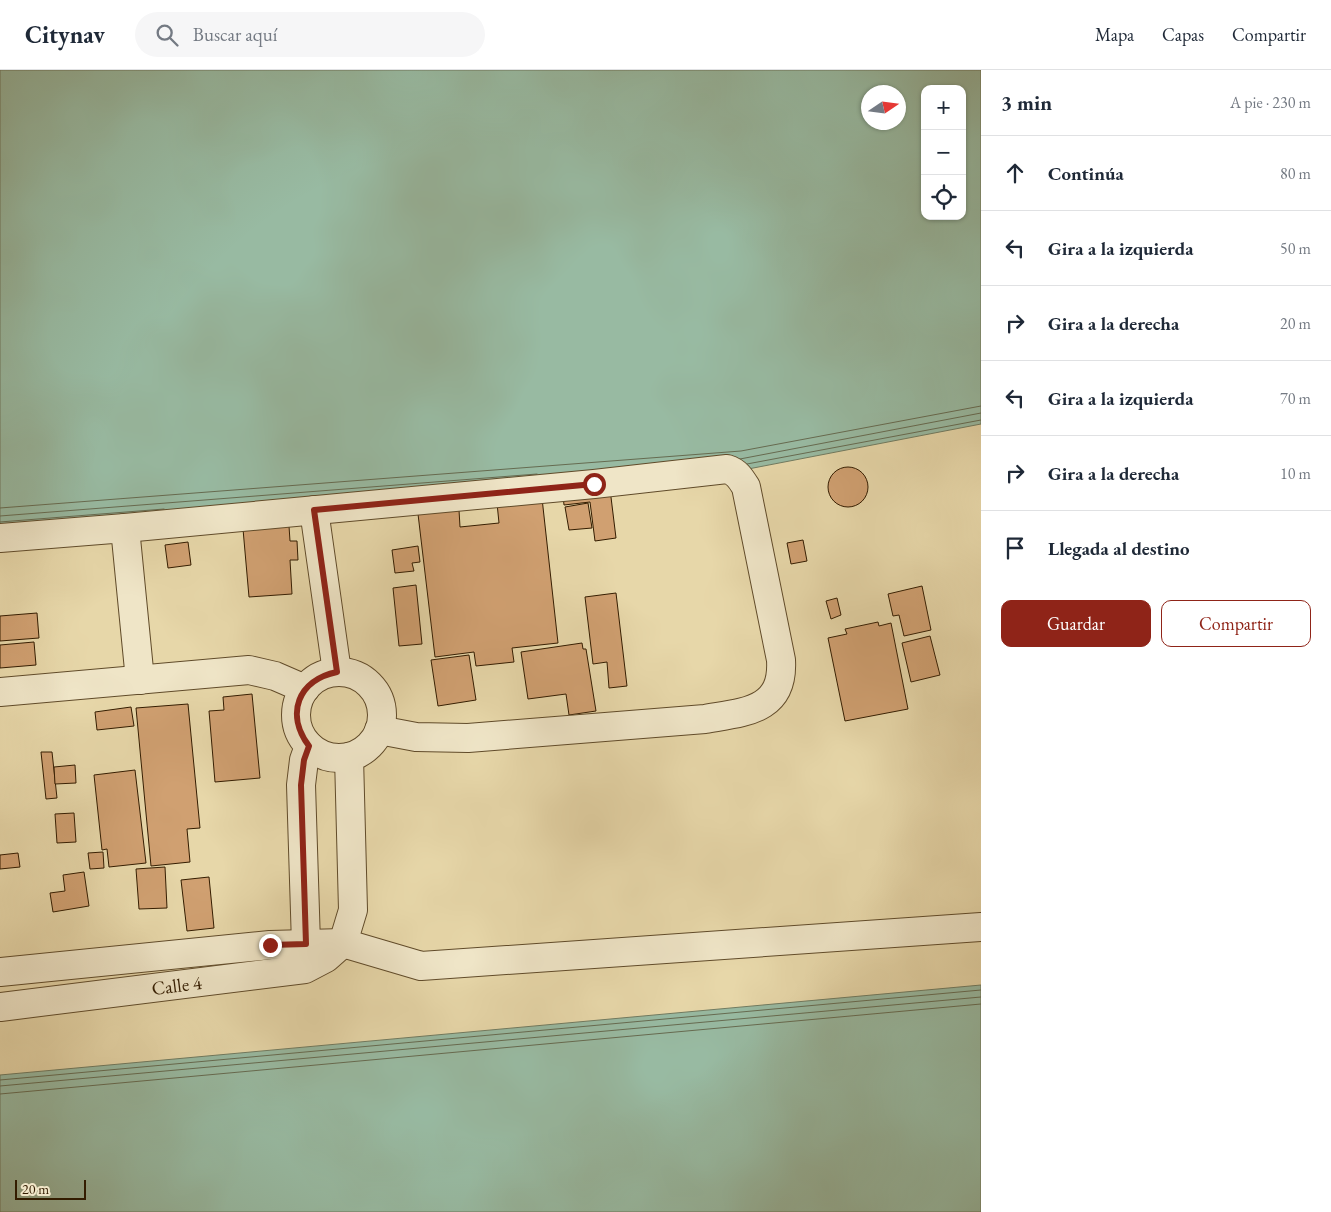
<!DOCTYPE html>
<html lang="es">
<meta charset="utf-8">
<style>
:root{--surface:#fff;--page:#f6f6f7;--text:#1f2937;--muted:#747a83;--line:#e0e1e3;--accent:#8f2418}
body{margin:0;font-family:"EB Garamond",serif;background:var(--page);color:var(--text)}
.controls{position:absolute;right:15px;top:15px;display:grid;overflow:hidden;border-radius:10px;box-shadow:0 1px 4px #0004}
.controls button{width:45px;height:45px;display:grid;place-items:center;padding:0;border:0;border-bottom:1px solid var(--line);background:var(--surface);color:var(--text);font:25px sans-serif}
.compass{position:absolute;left:861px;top:15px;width:45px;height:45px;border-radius:50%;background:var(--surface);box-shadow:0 1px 4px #0004;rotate:77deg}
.scale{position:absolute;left:15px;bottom:12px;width:71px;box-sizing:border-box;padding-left:5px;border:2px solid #331c00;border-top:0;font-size:14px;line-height:18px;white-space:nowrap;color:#331c00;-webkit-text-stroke:4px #efe5c7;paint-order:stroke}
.stop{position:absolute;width:15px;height:15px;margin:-11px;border:4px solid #8f2418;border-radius:50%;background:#fff}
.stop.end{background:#8f2418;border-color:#fff;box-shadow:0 1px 5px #0008}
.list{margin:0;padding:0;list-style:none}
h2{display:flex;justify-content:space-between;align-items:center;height:65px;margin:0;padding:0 20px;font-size:21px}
h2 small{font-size:16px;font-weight:400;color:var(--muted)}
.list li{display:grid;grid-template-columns:32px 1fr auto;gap:15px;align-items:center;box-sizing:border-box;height:75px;padding:0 20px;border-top:1px solid var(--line)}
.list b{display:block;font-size:19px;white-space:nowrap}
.list em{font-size:16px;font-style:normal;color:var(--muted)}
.actions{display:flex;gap:10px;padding:15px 20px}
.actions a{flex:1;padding:11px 0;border:1px solid var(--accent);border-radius:10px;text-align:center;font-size:18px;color:var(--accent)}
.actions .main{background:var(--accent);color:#fff}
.icon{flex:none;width:28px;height:28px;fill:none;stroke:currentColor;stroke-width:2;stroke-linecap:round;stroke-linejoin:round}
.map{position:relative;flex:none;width:981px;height:1142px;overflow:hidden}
header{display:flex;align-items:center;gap:30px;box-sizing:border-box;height:70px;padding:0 25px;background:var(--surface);border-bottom:1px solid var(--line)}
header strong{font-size:24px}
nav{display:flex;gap:28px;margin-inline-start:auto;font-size:18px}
.search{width:350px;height:45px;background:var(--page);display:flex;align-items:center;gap:12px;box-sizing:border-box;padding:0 18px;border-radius:28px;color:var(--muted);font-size:19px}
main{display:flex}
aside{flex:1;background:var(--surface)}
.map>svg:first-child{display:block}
</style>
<header>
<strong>Citynav</strong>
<div class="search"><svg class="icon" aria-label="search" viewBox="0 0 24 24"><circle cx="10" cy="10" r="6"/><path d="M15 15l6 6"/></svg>Buscar aquí</div>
<nav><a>Mapa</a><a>Capas</a><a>Compartir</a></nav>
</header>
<main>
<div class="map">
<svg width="981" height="1142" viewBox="0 0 981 1142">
<rect width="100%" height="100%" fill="#e7d7a9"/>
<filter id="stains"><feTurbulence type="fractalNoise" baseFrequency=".004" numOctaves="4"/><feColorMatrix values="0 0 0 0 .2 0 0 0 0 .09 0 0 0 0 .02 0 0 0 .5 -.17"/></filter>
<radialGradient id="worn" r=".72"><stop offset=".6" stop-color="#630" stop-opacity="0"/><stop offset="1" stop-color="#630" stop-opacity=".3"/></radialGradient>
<g fill="#98baa2" stroke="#707b61" fill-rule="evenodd">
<path d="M0,0H981V354L743,400L0,457ZM925,19H962V146H925ZM868,22H898V52H868Z"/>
<polygon points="981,915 981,1142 0,1142 0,1005"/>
</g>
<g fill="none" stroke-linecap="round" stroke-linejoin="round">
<g stroke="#666b51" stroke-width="1">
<polyline points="740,389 981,343"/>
<polyline points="747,394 981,350"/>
<polyline points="0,438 741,381 981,336"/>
<polyline points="0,446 537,404"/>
<polyline points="0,452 164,439"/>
<polyline points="0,1010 981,920"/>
<polyline points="0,1016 981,927"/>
<polyline points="0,1024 981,934"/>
</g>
</g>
<g fill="#d0a071" stroke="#331c00">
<circle cx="848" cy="417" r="20"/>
<polygon points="610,419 616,468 595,471 590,432 564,435 563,425"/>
<polygon points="542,428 558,573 512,578 514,592 476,596 474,582 435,587 418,444 459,440 460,457 499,453 497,433"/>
<polygon points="588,433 592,458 569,460 565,437"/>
<polygon points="289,456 290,471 297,471 298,490 290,490 292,524 249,527 243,459"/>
<polygon points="803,470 807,491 791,494 787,473"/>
<polygon points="188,472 191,495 168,498 165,475"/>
<polygon points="418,476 420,492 412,493 414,501 395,503 392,480"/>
<polygon points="416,515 422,574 399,576 393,518"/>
<polygon points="922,516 931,560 904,566 899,545 893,546 888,524"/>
<polygon points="616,523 627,616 609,618 607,592 593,594 585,527"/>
<polygon points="837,528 841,545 831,549 826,531"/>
<polygon points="37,543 39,568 0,571 0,546"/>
<polygon points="878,552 879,556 891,553 908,639 845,651 828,568 847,564 845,559"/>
<polygon points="930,566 940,605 911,612 902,573"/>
<polygon points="34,572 36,595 0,598 0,575"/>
<polygon points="582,573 583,579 586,579 596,641 569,645 566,624 528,629 521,582"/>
<polygon points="469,585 476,630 438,636 431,590"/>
<polygon points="252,624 260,708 215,712 209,641 224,640 223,627"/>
<polygon points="188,634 200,758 187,759 190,792 151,796 136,638"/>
<polygon points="131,637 134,656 97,660 95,642"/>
<polygon points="41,682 52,682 57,728 46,729"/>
<polygon points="75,695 76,713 55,714 54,697"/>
<polygon points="135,700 146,793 109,797 107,779 102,780 94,705"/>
<polygon points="74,743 76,772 57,773 55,744"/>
<polygon points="103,782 104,798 90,799 88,783"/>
<polygon points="18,783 20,797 0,799 0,785"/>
<polygon points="165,797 167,838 139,839 136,799"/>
<polygon points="84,802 89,836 53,842 50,823 65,821 63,805"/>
<polygon points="209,807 214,858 187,861 181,810"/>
</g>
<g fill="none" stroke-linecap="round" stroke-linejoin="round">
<g stroke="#604b2a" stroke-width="30">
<g id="minor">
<polyline points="314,440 337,602"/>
<path d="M125,458L594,414L727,399C737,402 741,409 746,417L781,590C784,641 745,642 705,649L468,668L416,667L379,660"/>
<polyline points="0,468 125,458 140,610"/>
<circle cx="339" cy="645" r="43"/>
<polyline points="0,622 249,600 275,606 305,619"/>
<polyline points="306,874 301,715 304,690 309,676"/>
<polyline points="0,902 270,875 343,873 421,896 981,857"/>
<path id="s1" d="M0,937L305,899L326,888L343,873L353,840L349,687"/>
</g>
</g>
<use href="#minor" stroke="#efe5c7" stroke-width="28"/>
</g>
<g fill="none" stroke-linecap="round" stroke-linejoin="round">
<path stroke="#8f2418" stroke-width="6" d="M270,875L306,874L301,715L304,690L309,676C285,644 298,610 337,602L314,440L594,414"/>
</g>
<g text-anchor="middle" stroke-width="4" stroke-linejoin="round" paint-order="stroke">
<g font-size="19" fill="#331c00" stroke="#efe5c7">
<text dy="7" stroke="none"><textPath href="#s1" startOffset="178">Calle 4</textPath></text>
</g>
</g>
<rect width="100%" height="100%" filter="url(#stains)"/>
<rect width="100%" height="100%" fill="url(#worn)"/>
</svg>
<div class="controls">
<button>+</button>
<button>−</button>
<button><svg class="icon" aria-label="locate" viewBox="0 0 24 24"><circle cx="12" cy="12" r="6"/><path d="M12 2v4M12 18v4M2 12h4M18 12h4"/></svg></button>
</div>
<svg class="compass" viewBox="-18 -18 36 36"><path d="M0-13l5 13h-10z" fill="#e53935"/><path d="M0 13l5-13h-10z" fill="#747a83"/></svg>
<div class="scale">20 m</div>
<div class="stop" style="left:594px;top:414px"></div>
<div class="stop end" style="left:270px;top:875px"></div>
</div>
<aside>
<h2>3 min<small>A pie · 230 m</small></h2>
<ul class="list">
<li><svg class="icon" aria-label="ahead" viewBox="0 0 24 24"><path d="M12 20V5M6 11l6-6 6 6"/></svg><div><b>Continúa</b></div><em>80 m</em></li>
<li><svg class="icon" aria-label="left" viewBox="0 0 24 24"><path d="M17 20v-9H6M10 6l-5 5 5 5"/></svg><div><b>Gira a la izquierda</b></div><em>50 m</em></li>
<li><svg class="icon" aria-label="right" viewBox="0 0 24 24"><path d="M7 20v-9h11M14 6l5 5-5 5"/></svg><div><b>Gira a la derecha</b></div><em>20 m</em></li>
<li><svg class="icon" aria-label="left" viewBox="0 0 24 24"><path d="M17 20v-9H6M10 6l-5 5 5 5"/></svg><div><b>Gira a la izquierda</b></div><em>70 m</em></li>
<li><svg class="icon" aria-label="right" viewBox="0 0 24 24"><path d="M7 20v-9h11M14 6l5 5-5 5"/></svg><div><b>Gira a la derecha</b></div><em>10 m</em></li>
<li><svg class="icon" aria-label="arrive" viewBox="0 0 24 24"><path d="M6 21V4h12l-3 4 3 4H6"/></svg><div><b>Llegada al destino</b></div></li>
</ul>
<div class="actions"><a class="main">Guardar</a><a>Compartir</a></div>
</aside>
</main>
